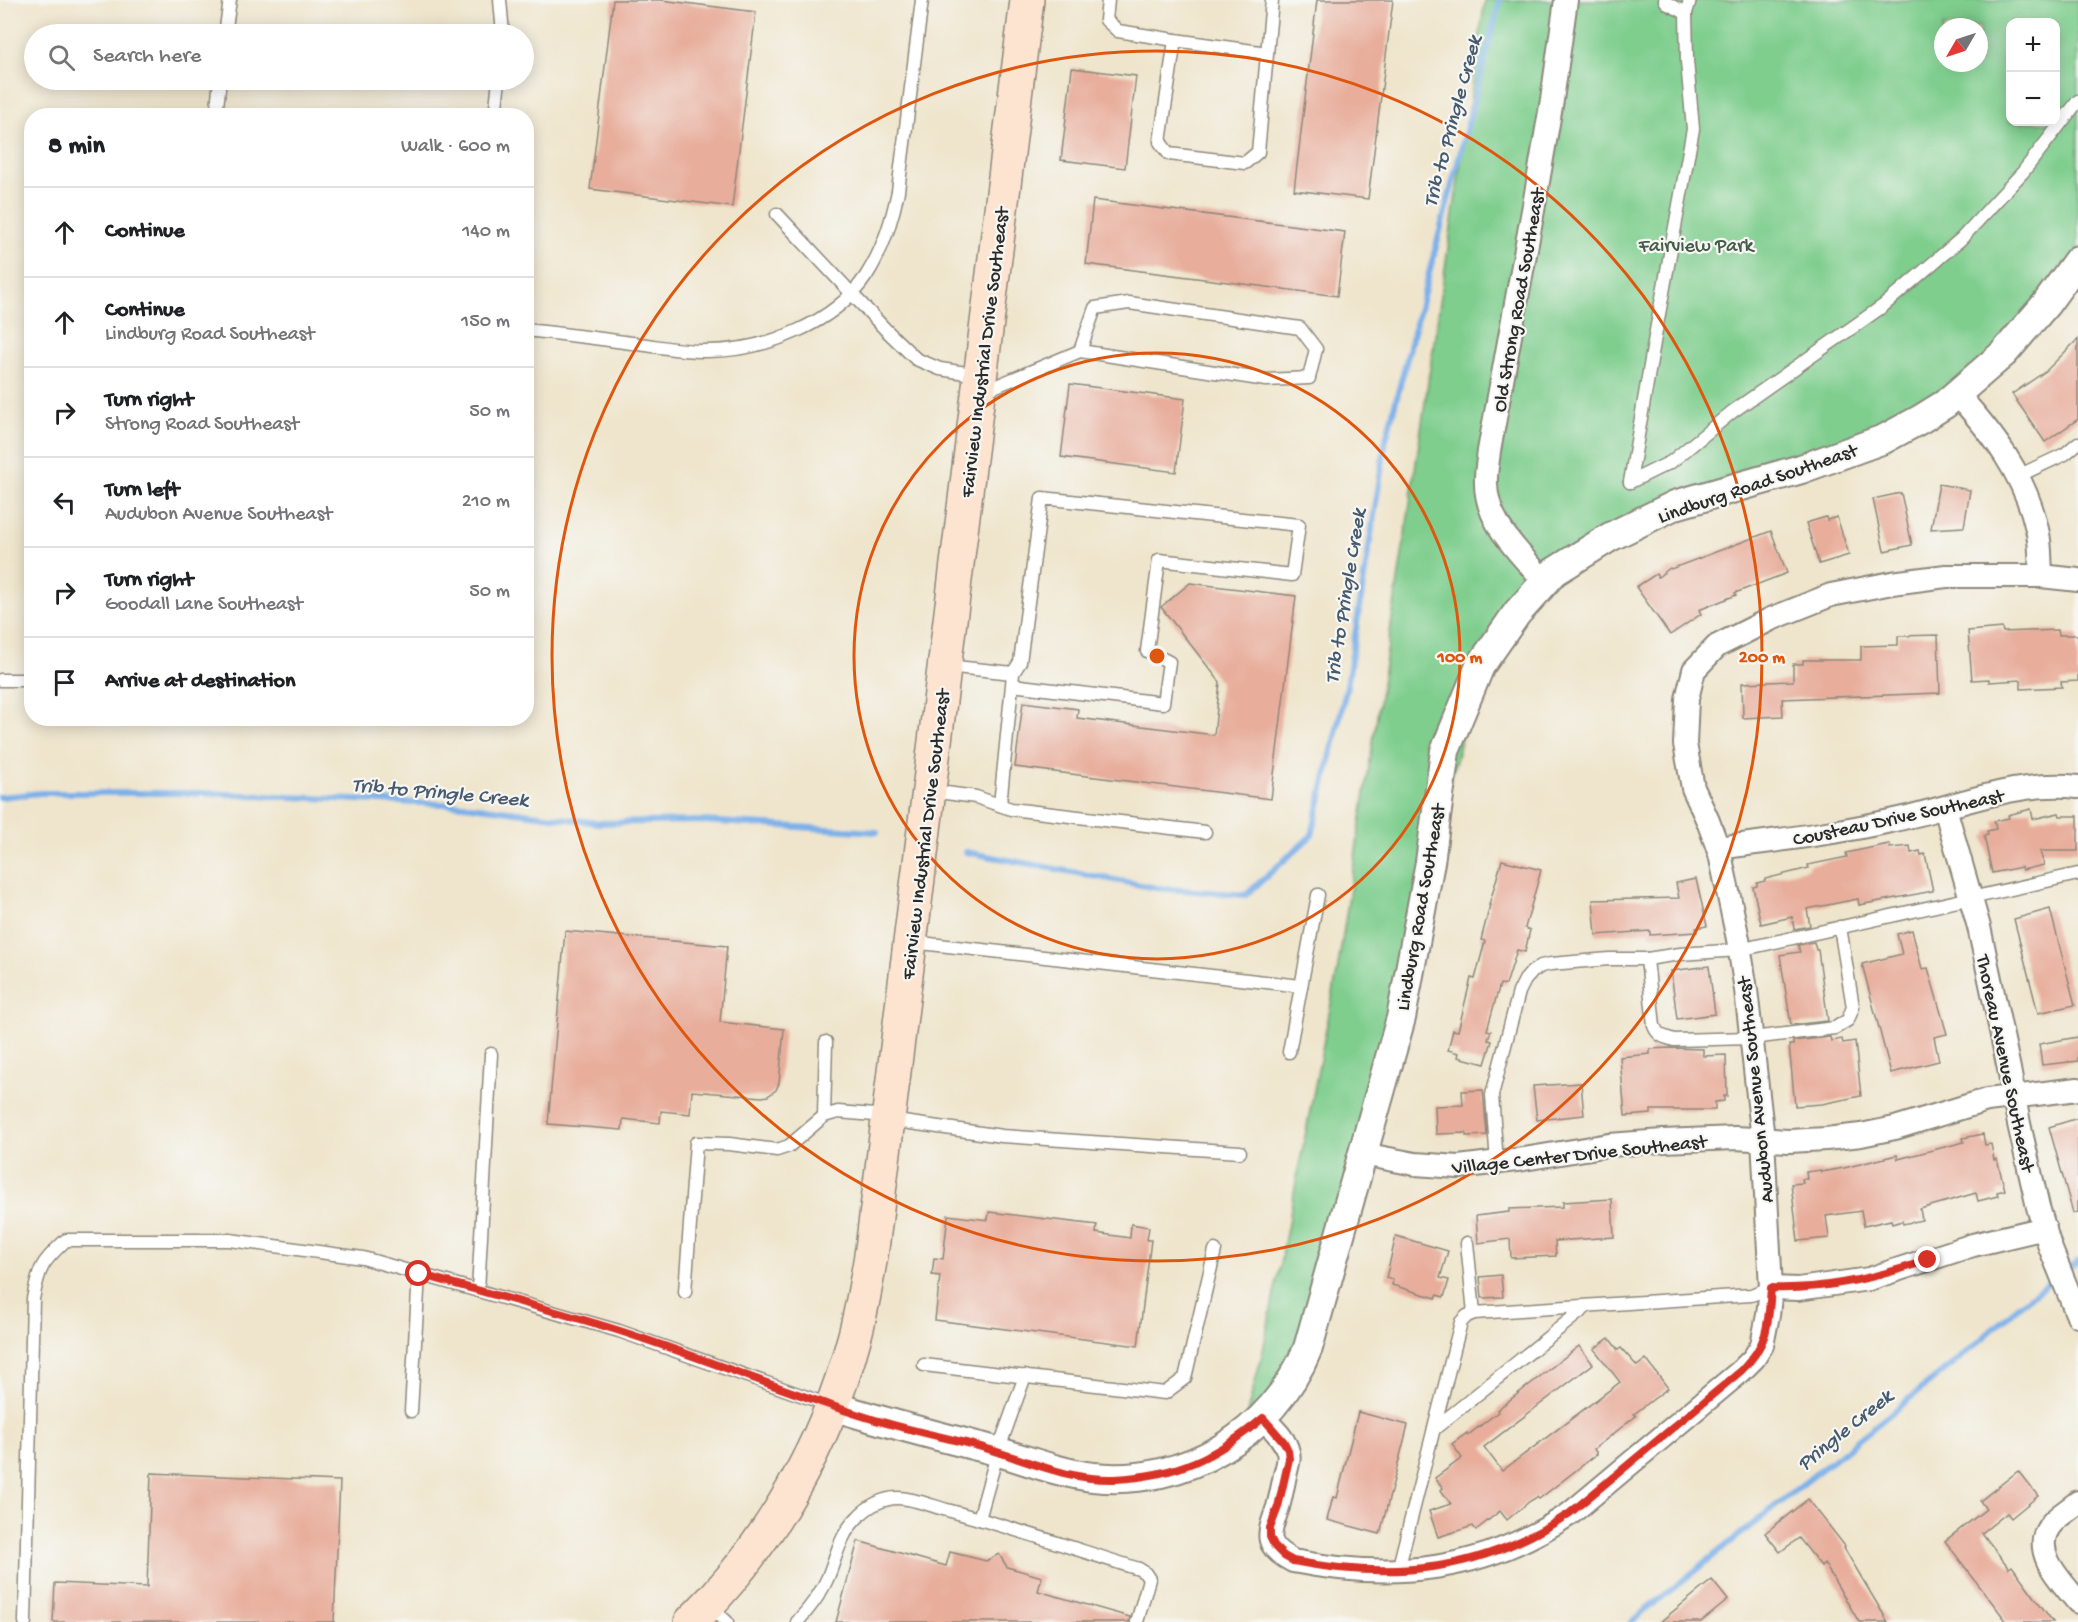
<!DOCTYPE html>
<meta charset="utf-8">
<style>
:root{--surface:#fff;--page:#f6f6f6;--text:#202124;--muted:#757577;--line:#e0e0e0}
body{margin:0;font-family:"Gochi Hand",sans-serif;background:var(--page);color:var(--text)}
.controls{position:absolute;right:18px;top:18px;display:grid;overflow:hidden;border-radius:12px;box-shadow:0 3px 15px #0003}
.controls button{width:54px;height:54px;display:grid;place-items:center;padding:0;border:0;border-bottom:2px solid var(--line);background:var(--surface);color:var(--text);font:30px sans-serif}
.compass{position:absolute;left:1934px;top:18px;width:54px;height:54px;border-radius:50%;background:var(--surface);box-shadow:0 3px 15px #0003;rotate:231deg}
.stop{position:absolute;width:18px;height:18px;margin:-14px;border:4px solid #d93025;border-radius:50%;background:#fff}
.stop.end{background:#d93025;border-color:#fff;box-shadow:0 2px 6px #0008}
.list{margin:0;padding:0;list-style:none}
h2{display:flex;justify-content:space-between;align-items:center;height:78px;margin:0;padding:0 24px;font-size:26px}
h2 small{font-size:20px;font-weight:400;color:var(--muted)}
.list li{display:grid;grid-template-columns:39px 1fr auto;gap:18px;align-items:center;box-sizing:border-box;height:90px;padding:0 24px;border-top:2px solid var(--line)}
.list b{display:block;font-size:22px;white-space:nowrap}
.list p{margin:0;font-size:20px;white-space:nowrap;color:var(--muted)}
.list em{font-size:20px;font-style:normal;color:var(--muted)}
.icon{flex:none;width:33px;height:33px;fill:none;stroke:currentColor;stroke-width:2;stroke-linecap:round;stroke-linejoin:round}
.map{position:relative;flex:none;width:2078px;height:1622px;overflow:hidden}
.search{position:absolute;background:var(--surface);box-shadow:0 3px 15px #0003;left:24px;top:24px;width:510px;height:66px;display:flex;align-items:center;gap:15px;box-sizing:border-box;padding:0 21px;border-radius:33px;color:var(--muted);font-size:22px}
.panel{position:absolute;background:var(--surface);box-shadow:0 3px 15px #0003;left:24px;top:108px;width:510px;height:618px;border-radius:24px}
.map>svg:first-child{display:block}
</style>
<div class="map">
<svg width="2078" height="1622" viewBox="0 0 2078 1622">
<rect width="100%" height="100%" fill="#f6f6f2"/>
<filter id="ink" filterUnits="userSpaceOnUse"><feTurbulence type="fractalNoise" baseFrequency=".0167" numOctaves="2"/><feDisplacementMap in="SourceGraphic" scale="12" xChannelSelector="R" yChannelSelector="G"/><feConvolveMatrix kernelMatrix="1 2 1 2 8 2 1 2 1" color-interpolation-filters="sRGB"/></filter>
<filter id="wash" filterUnits="userSpaceOnUse"><feTurbulence type="fractalNoise" baseFrequency=".008" numOctaves="4" result="noise"/><feDisplacementMap in="SourceGraphic" scale="24" xChannelSelector="R" yChannelSelector="G"/><feGaussianBlur stdDeviation="1.35" result="paint"/><feColorMatrix in="noise" values="0 0 0 0 0 0 0 0 0 0 0 0 0 0 0 0 0 1.4 0 .05"/><feComposite in="paint" operator="in"/></filter>
<g filter="url(#wash)">
<rect width="100%" height="100%" fill="#efe5cc"/>
<path fill="#7fce8e" stroke="#557c5c" stroke-width="1.5" fill-rule="evenodd" d="M1485,0H2078V260L1945,404L1675,505L1554,572L1480,666L1430,862L1315,1326L1241,1437L1263,1351L1337,973L1409,510ZM2010,22H2056V122H2010ZM1943,27H1979V63H1943Z"/>
<g fill="none" stroke-linecap="round" stroke-linejoin="round">
<g stroke="#7bb0e9" stroke-width="6">
<polyline points="0,797 41,793 205,793 464,805 598,823 702,821 877,832"/>
<polyline points="966,852 1157,888 1246,895 1312,835 1347,686 1386,439 1500,0"/>
<polyline points="2064,1271 2078,1261"/>
<polyline points="1631,1622 1965,1354 2020,1305 2056,1277"/>
</g>
</g>
<g id="blocks">
<g fill="#e8ad9b">
<polygon points="613,0 661,0 756,12 732,207 590,189"/>
<polygon points="1317,0 1393,0 1368,199 1294,190"/>
<polygon points="1072,68 1136,76 1125,168 1061,160"/>
<polygon points="1093,200 1345,232 1337,296 1086,264"/>
<polygon points="2078,339 2078,419 2045,442 2012,394 2046,371"/>
<polygon points="1070,384 1185,399 1176,472 1061,457"/>
<polygon points="1939,484 1970,490 1964,527 1931,529"/>
<polygon points="1901,493 1912,545 1884,551 1873,499"/>
<polygon points="1826,517 1827,520 1837,517 1849,555 1819,564 1806,523"/>
<polygon points="1771,531 1787,573 1735,593 1736,595 1699,610 1701,614 1670,635 1636,587 1656,574 1658,577 1670,568 1671,569"/>
<polygon points="1190,583 1296,596 1271,799 1015,767 1023,702 1078,709 1077,718 1214,735 1220,682 1161,607"/>
<polygon points="2002,628 2003,632 2058,630 2059,635 2078,635 2078,681 2061,682 2062,687 2021,689 2021,680 1989,682 1989,679 1972,680 1968,631"/>
<polygon points="1938,635 1940,693 1782,699 1783,716 1743,718 1742,683 1793,681 1793,664 1803,664 1803,660 1861,660 1861,646 1898,645 1898,636"/>
<polygon points="2031,809 2033,819 2059,813 2060,816 2078,816 2078,851 2040,851 2044,865 2022,870 2021,867 1992,873 1984,836 1988,835 1987,831 1996,829 1994,821 2009,818 2008,815"/>
<polygon points="1889,844 1890,848 1910,846 1911,853 1920,851 1921,855 1925,854 1933,891 1859,905 1858,899 1807,909 1810,926 1794,929 1792,917 1761,924 1753,887 1757,886 1757,883 1765,881 1765,879 1809,868 1808,865 1847,857 1846,853"/>
<polygon points="1502,860 1541,870 1525,928 1530,930 1525,952 1517,950 1506,985 1500,984 1487,1030 1491,1031 1488,1040 1492,1041 1485,1064 1458,1057 1459,1053 1448,1050 1453,1030 1458,1031 1471,978 1475,979 1485,941 1481,940 1490,905 1489,905"/>
<polygon points="1696,879 1707,926 1696,928 1697,932 1650,935 1650,931 1596,935 1593,900 1679,898 1676,883"/>
<polygon points="2050,909 2075,1005 2038,1013 2014,919"/>
<polygon points="1912,930 1922,969 1928,968 1947,1034 1934,1037 1939,1061 1891,1073 1862,964 1902,954 1897,934"/>
<polygon points="565,931 727,946 720,1022 784,1029 779,1083 776,1090 768,1096 762,1097 692,1091 690,1114 661,1111 660,1123 623,1119 622,1130 548,1124"/>
<polygon points="1814,942 1816,950 1818,950 1828,1021 1791,1025 1780,955 1800,952 1798,945"/>
<polygon points="1709,966 1715,1014 1677,1019 1671,971"/>
<polygon points="1830,1037 1831,1041 1842,1039 1843,1043 1855,1041 1861,1096 1822,1104 1795,1106 1789,1045 1793,1045 1793,1041"/>
<polygon points="2078,1037 2078,1061 2042,1065 2039,1044"/>
<polygon points="1669,1048 1703,1049 1703,1056 1726,1055 1727,1096 1724,1096 1724,1101 1715,1102 1715,1110 1651,1110 1651,1114 1625,1116 1620,1057 1650,1054 1650,1049"/>
<polygon points="1581,1083 1584,1115 1537,1120 1533,1086"/>
<polygon points="1483,1090 1487,1135 1466,1136 1466,1133 1436,1134 1435,1106 1463,1105 1462,1091"/>
<polygon points="2078,1118 2078,1212 2073,1213 2049,1127"/>
<polygon points="1983,1134 1985,1145 1991,1144 1994,1160 1997,1159 2005,1190 1997,1192 1998,1196 1978,1201 1976,1193 1920,1209 1922,1220 1903,1224 1902,1221 1892,1224 1891,1220 1864,1226 1861,1211 1826,1216 1829,1238 1798,1241 1791,1184 1803,1183 1802,1179 1807,1179 1806,1172 1821,1170 1821,1172 1844,1168 1897,1155 1898,1159 1964,1142 1963,1138"/>
<polygon points="1612,1199 1614,1237 1555,1241 1556,1256 1511,1258 1510,1239 1478,1243 1476,1216 1509,1212 1509,1209 1563,1207 1563,1202"/>
<polygon points="989,1212 1097,1225 1096,1233 1130,1238 1131,1224 1149,1227 1147,1240 1151,1240 1138,1346 935,1320 940,1276 932,1275 934,1258 943,1259 948,1215 988,1220"/>
<polygon points="1396,1236 1448,1251 1440,1278 1449,1280 1444,1297 1437,1295 1436,1298 1392,1285 1393,1280 1386,1278"/>
<polygon points="1501,1275 1503,1297 1482,1298 1480,1277"/>
<polygon points="1609,1338 1618,1350 1621,1348 1637,1366 1646,1359 1668,1388 1634,1414 1636,1416 1594,1449 1597,1454 1539,1499 1537,1497 1530,1501 1507,1520 1500,1511 1476,1530 1473,1526 1438,1537 1429,1511 1451,1504 1441,1490 1443,1488 1435,1478 1462,1458 1452,1444 1467,1433 1468,1435 1498,1412 1497,1410 1579,1346 1593,1364 1484,1447 1502,1471 1620,1382 1594,1349"/>
<polygon points="1358,1412 1408,1425 1380,1534 1327,1520 1333,1497 1337,1498"/>
<polygon points="2018,1471 2038,1496 2011,1518 2007,1513 1982,1533 2009,1568 2012,1566 2053,1622 2007,1622 1945,1541 1986,1509 1980,1501"/>
<polygon points="151,1473 340,1481 334,1622 53,1622 55,1583 147,1587"/>
<polygon points="1808,1499 1845,1546 1844,1548 1888,1622 1859,1622 1824,1563 1821,1566 1799,1538 1780,1552 1765,1533"/>
<polygon points="858,1541 946,1566 950,1552 986,1561 999,1554 1007,1567 1042,1577 1038,1591 1130,1617 1129,1622 836,1622"/>
<polygon points="1712,1580 1728,1600 1701,1622 1660,1622"/>
</g>
</g>
</g>
<g filter="url(#ink)">
<use href="#blocks" fill-opacity="0" stroke="#8d887c" stroke-width="1.5"/>
<g fill="none" stroke-linecap="round" stroke-linejoin="round">
<g stroke="#8d887c" stroke-width="15">
<g id="service">
<polyline points="500,0 503,34"/>
<polyline points="1108,0 1106,20 1118,31 1175,40 1160,142 1169,154 1245,163 1258,152 1272,0"/>
<polyline points="1665,0 1668,4 1686,13 1690,0"/>
<polyline points="225,34 230,0"/>
<polyline points="1175,40 1267,53"/>
<polyline points="216,116 220,80"/>
<polyline points="495,116 499,80"/>
<polyline points="777,214 885,329 916,359 940,369 979,375"/>
<path d="M526,330C564,334 602,339 639,344C662,347 685,352 707,351C764,351 834,324 866,276C883,250 892,221 898,191L922,0"/>
<polyline points="982,392 1080,351 1095,308 1129,303 1300,328 1316,349 1309,378 1266,380 1080,351"/>
<polyline points="2018,476 2065,454 2078,443"/>
<polyline points="1630,482 1671,462 1732,412 1883,306 1961,239 2023,172 2078,101"/>
<polyline points="1630,482 1657,325 1693,129 1687,61 1686,13"/>
<polyline points="946,666 1013,673"/>
<polyline points="0,680 32,680"/>
<polyline points="931,791 976,797 1011,809 1205,832"/>
<polyline points="1000,805 1012,685 1013,673 1020,662 1042,498 1299,525 1292,575 1159,560 1147,651 1169,662 1163,703 1012,685"/>
<polyline points="912,942 1301,986"/>
<path d="M1647,959L1654,1026C1658,1036 1664,1037 1674,1040L1752,1038L1835,1028L1848,1020L1853,1007L1840,927"/>
<polyline points="1289,1052 1318,895"/>
<polyline points="824,1116 826,1042"/>
<polyline points="889,1120 1002,1136 1240,1152"/>
<polyline points="1497,1163 1492,1095 1519,992 1525,980 1532,972 1541,966 1551,964 1609,959 1647,959 1680,954 1739,950 2078,874"/>
<polyline points="1467,1243 1474,1313"/>
<polyline points="478,1291 491,1054"/>
<polyline points="685,1292 696,1143 729,1144 777,1150 789,1146 824,1116 838,1112 887,1116"/>
<polyline points="924,1365 1165,1393 1185,1378 1215,1250"/>
<polyline points="411,1411 419,1274"/>
<polyline points="1434,1429 1586,1307"/>
<polyline points="979,1519 998,1451 1025,1376"/>
<polyline points="1398,1570 1461,1322 1467,1316 1474,1313 1751,1295 1771,1288"/>
<polyline points="709,1605 727,1622"/>
<path d="M25,1622L33,1299C39,1267 42,1262 66,1240H230L363,1258L619,1331L832,1406"/>
<path d="M797,1622C809,1609 821,1594 828,1577C837,1555 840,1534 858,1517C868,1506 883,1498 898,1498C913,1498 932,1506 947,1510C1011,1527 1075,1549 1139,1569L1145,1573L1149,1579L1137,1622"/>
</g>
</g>
<g stroke="#8d887c" stroke-width="26">
<g id="minor">
<path d="M1957,394C1993,434 2025,475 2037,529C2041,544 2040,560 2041,576"/>
<path d="M1545,582C1520,553 1484,522 1486,479C1486,470 1488,461 1489,451L1534,205L1552,100L1566,0"/>
<polyline points="1945,808 1979,927 2009,1069 2019,1124 2038,1207 2050,1247 2078,1316"/>
<path d="M1718,848C1779,840 1839,833 1899,819C1958,806 2017,780 2078,787"/>
<polyline points="1363,1154 1415,1164 1459,1167 1524,1159 1609,1145 1663,1141 1735,1138 1789,1141 1826,1139 1861,1135 1895,1128 1987,1100 2078,1089"/>
<polyline points="1771,1288 1798,1289 1869,1279 1973,1245 2045,1228"/>
<path d="M1263,1418C1272,1428 1285,1438 1288,1452C1290,1459 1287,1467 1285,1475C1283,1485 1281,1496 1278,1507C1269,1534 1262,1545 1293,1561C1394,1581 1484,1572 1571,1513L1741,1371L1754,1358L1762,1345L1768,1315L1771,1288L1763,1139L1746,990L1738,939L1720,854L1708,821L1693,788L1685,744L1687,699L1694,670L1717,646L1771,619L1831,595L1892,583L1946,576H2041L2078,580"/>
<path d="M2078,1502C2069,1510 2055,1517 2049,1527C2031,1553 2063,1583 2078,1602"/>
</g>
</g>
<g stroke="#8d887c" stroke-width="32">
<path id="tertiary" d="M833,1406C885,1423 938,1436 992,1450C1025,1459 1058,1473 1093,1477C1185,1487 1273,1434 1308,1348L1401,1018L1430,862L1445,751L1480,666L1517,613L1554,572L1610,537L1675,505L1801,469L1884,439L1921,419L1945,404L2004,353L2046,304L2078,260"/>
</g>
<g stroke="#8d887c" stroke-width="36">
<path id="secondary" d="M691,1622C769,1546 826,1444 854,1339C862,1310 867,1280 872,1249L1027,0"/>
</g>
<use href="#service" stroke="#fff" stroke-width="12"/>
<use href="#minor" stroke="#fff" stroke-width="22"/>
<use href="#tertiary" stroke="#fff" stroke-width="28"/>
<use href="#secondary" stroke="#fde4d1" stroke-width="33"/>
</g>
</g>
<g fill="none" stroke-linecap="round" stroke-linejoin="round" filter="url(#ink)">
<path stroke="#d93025" stroke-width="8" d="M419,1274C486,1293 554,1310 620,1331C704,1358 785,1392 869,1418C904,1429 939,1436 974,1445C1020,1457 1067,1481 1115,1479C1177,1476 1216,1457 1263,1418L1284,1442L1288,1450L1289,1459L1278,1507L1270,1528V1537L1275,1547L1284,1556L1293,1561C1394,1581 1484,1571 1570,1513L1741,1371C1769,1343 1768,1325 1771,1288C1825,1290 1877,1278 1928,1260"/>
</g>
<g fill="none" stroke="#df570e" stroke-width="3">
<circle cx="1157" cy="656" r="303"/>
<circle cx="1157" cy="656" r="605"/>
</g>
<g text-anchor="middle" stroke-width="4.5" stroke-linejoin="round" paint-order="stroke">
<g font-size="20" fill="#445c49" stroke="#f6f6f2">
<text x="1696" y="251">Fairview Park</text>
</g>
<g font-size="20" fill="#2b2b2b" stroke="#f6f6f2">
<text transform="translate(1517 300) rotate(-80)" y="7">Old Strong Road Southeast</text>
<text transform="translate(983 352) rotate(-83)" y="7">Fairview Industrial Drive Southeast</text>
<text transform="translate(1757 482) rotate(-19)" y="7">Lindburg Road Southeast</text>
<text transform="translate(1898 816) rotate(-12)" y="7">Cousteau Drive Southeast</text>
<text transform="translate(924 834) rotate(-83)" y="7">Fairview Industrial Drive Southeast</text>
<text transform="translate(1419 907) rotate(-80)" y="7">Lindburg Road Southeast</text>
<text transform="translate(2007 1063) rotate(78)" y="7">Thoreau Avenue Southeast</text>
<text transform="translate(1754 1090) rotate(-96)" y="7">Audubon Avenue Southeast</text>
<text transform="translate(1579 1153) rotate(-6)" y="7">Village Center Drive Southeast</text>
</g>
<g font-size="21" font-style="italic" fill="#475a6e" stroke="#f6f6f2">
<text transform="translate(1451 121) rotate(-75)" y="7">Trib to Pringle Creek</text>
<text transform="translate(1344 596) rotate(-81)" y="7">Trib to Pringle Creek</text>
<text transform="translate(440 791) rotate(5)" y="7">Trib to Pringle Creek</text>
<text transform="translate(1844 1429) rotate(-39)" y="7">Pringle Creek</text>
</g>
</g>
<circle cx="1157" cy="656" r="9" fill="#df570e" stroke="#f6f6f2" stroke-width="3"/>
<g font-size="18" text-anchor="middle" font-weight="bold" fill="#df570e" stroke="#f6f6f2" stroke-width="4.5" stroke-linejoin="round" paint-order="stroke">
<text x="1460" y="662">100 m</text>
<text x="1762" y="662">200 m</text>
</g>
</svg>
<div class="controls">
<button>+</button>
<button>−</button>
</div>
<svg class="compass" viewBox="-18 -18 36 36"><path d="M0-13l5 13h-10z" fill="#e53935"/><path d="M0 13l5-13h-10z" fill="#757577"/></svg>
<div class="stop" style="left:419px;top:1274px"></div>
<div class="stop end" style="left:1928px;top:1260px"></div>
<div class="search"><svg class="icon" aria-label="search" viewBox="0 0 24 24"><circle cx="10" cy="10" r="6"/><path d="M15 15l6 6"/></svg>Search here</div>
<section class="panel">
<h2>8 min<small>Walk · 600 m</small></h2>
<ul class="list">
<li><svg class="icon" aria-label="ahead" viewBox="0 0 24 24"><path d="M12 20V5M6 11l6-6 6 6"/></svg><div><b>Continue</b></div><em>140 m</em></li>
<li><svg class="icon" aria-label="ahead" viewBox="0 0 24 24"><path d="M12 20V5M6 11l6-6 6 6"/></svg><div><b>Continue</b><p>Lindburg Road Southeast</p></div><em>150 m</em></li>
<li><svg class="icon" aria-label="right" viewBox="0 0 24 24"><path d="M7 20v-9h11M14 6l5 5-5 5"/></svg><div><b>Turn right</b><p>Strong Road Southeast</p></div><em>50 m</em></li>
<li><svg class="icon" aria-label="left" viewBox="0 0 24 24"><path d="M17 20v-9H6M10 6l-5 5 5 5"/></svg><div><b>Turn left</b><p>Audubon Avenue Southeast</p></div><em>210 m</em></li>
<li><svg class="icon" aria-label="right" viewBox="0 0 24 24"><path d="M7 20v-9h11M14 6l5 5-5 5"/></svg><div><b>Turn right</b><p>Goodall Lane Southeast</p></div><em>50 m</em></li>
<li><svg class="icon" aria-label="arrive" viewBox="0 0 24 24"><path d="M6 21V4h12l-3 4 3 4H6"/></svg><div><b>Arrive at destination</b></div></li>
</ul>
</section>
</div>
